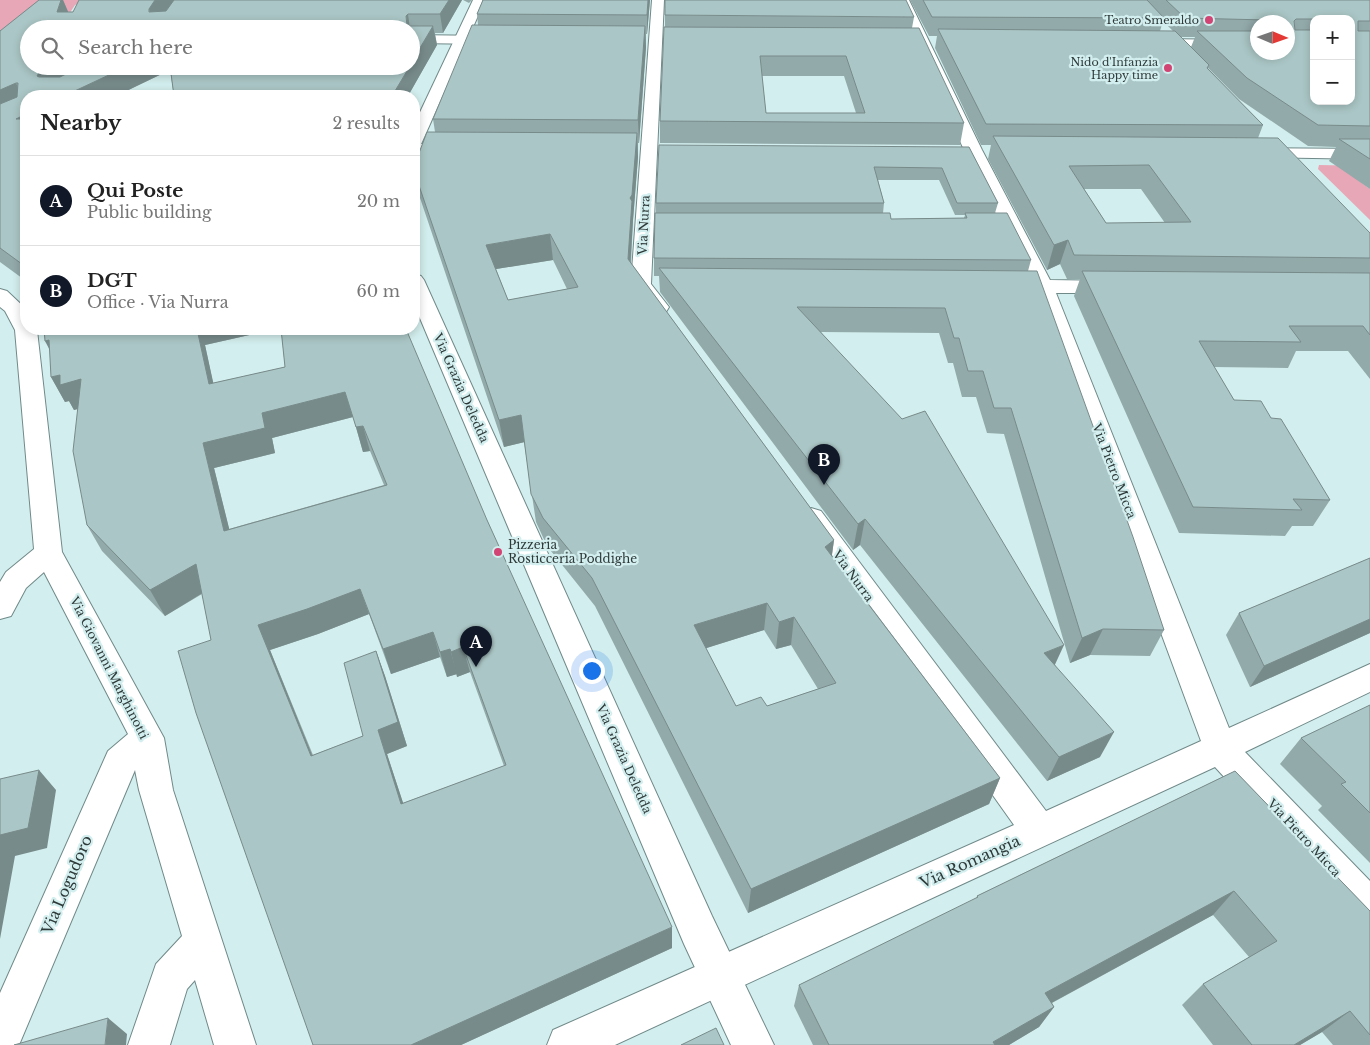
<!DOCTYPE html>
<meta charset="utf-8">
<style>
:root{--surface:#fff;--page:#f2f2f2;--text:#222;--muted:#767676;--line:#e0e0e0;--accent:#111827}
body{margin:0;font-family:"Libre Baskerville",serif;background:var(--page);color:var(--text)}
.controls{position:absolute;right:15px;top:15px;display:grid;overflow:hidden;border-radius:10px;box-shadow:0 2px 8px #0003}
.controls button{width:45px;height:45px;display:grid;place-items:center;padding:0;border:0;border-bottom:1px solid var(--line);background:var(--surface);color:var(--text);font:25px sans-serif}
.compass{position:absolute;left:1250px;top:15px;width:45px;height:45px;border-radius:50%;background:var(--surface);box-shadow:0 2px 8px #0003;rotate:92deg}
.you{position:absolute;left:591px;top:670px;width:18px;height:18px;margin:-12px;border:4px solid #fff;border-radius:50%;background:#1a73e8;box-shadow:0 0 0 8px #1a73e833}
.badge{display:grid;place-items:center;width:32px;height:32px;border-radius:50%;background:var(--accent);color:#fff;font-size:16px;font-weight:700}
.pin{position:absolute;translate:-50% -41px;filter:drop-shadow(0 1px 2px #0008)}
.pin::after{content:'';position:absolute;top:26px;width:18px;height:15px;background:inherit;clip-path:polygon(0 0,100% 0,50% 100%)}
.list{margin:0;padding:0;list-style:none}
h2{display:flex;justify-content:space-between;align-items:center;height:65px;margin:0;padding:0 20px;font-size:21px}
h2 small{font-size:16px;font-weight:400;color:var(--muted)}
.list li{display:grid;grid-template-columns:32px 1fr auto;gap:15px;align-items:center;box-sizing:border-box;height:90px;padding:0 20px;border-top:1px solid var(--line)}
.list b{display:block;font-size:19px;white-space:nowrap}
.list p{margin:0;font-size:16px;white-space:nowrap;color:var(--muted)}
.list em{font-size:16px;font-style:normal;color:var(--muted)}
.icon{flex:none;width:28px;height:28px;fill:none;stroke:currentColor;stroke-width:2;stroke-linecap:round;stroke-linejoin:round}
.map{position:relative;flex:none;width:1370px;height:1045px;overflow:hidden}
.search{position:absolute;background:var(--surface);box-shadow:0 2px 8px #0003;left:20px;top:20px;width:400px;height:55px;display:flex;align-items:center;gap:12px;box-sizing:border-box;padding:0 18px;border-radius:28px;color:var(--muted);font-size:19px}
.panel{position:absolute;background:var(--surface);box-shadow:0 2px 8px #0003;left:20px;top:90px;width:400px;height:245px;border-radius:20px}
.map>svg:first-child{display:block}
</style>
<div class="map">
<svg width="1370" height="1045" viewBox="0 0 1370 1045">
<rect width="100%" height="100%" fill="#d3eeee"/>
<g fill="#e8a7b6">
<polygon points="0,0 86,0 75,5 59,29 29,29 0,53"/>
<polygon points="1319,165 1370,166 1359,181 1370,189 1370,220 1318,169"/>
</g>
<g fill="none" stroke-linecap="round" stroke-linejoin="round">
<g stroke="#708989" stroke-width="2">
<g id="street">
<polygon points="652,0 664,0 651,284 669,307 666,312 658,313 650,312 631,284"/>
<polygon points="897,0 909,0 982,150 1050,280 1114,281 1121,283 1124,287 1121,291 1114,293 1056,293 1229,728 1370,664 1370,692 1245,752 1370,881 1370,927 1356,921 1215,767 615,1045 547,1045 553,1030 1014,825 801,525 797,518 801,511 811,508 821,511 1046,811 1201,741 1035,292 1020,290 1017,286 1020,282 1029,280 964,150"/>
<polygon points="411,35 491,36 498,40 491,44 411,43"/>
<polygon points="1152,39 1258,40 1258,48 1147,46 1145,43 1147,40"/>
<polygon points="414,144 459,144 465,145 468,149 465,153 459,154 414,154"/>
<polygon points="1254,148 1370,149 1370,159 1248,157 1245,153 1248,149"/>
<polygon points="0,289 7,291 25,308 26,329 37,330 62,552 164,738 173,790 256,1045 214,1045 195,980 187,989 170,1045 128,1045 156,964 182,936 139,790 135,770 19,1045 0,1045 0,993 108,751 128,734 44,572 26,588 11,616 0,619 0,582 6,572 34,549 15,330 5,311 0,307"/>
</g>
</g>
<g stroke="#708989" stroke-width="2">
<g id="secondary">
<polygon points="473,0 485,0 422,142 420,146 414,147 414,125"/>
<polygon points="414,274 421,276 424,280 712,916 774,1045 731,1045 684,944 414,304"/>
</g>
</g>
<use href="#street" fill="#fff" fill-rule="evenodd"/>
<use href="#secondary" fill="#fff" fill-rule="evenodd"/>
</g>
<g fill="#93aaaa" fill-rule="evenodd">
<path d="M39,0H63L68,12H73L79,0H462L443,33H435L437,45L408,96H174L170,70L116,96H26V281L0,262V31ZM29,29H411V66H29Z"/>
<polygon points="463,0 472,0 469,3"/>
<path d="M482,0H650L647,34H646V47L639,143H638V157L633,220L631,263L834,540L832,555L1000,778L989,804L748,913L595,606L547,546L536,522L524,442L504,447L418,192L414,173V166L435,132L433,119L478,25L477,14L482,2ZM553,260L567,289L508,300L496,269ZM764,630L776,649L791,645L818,689L767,706H736L706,648Z"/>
<path d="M910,0H1370V189L1329,161L1336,147L1308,146L1239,99L1208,68V69L1263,125L1258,138L1370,233V379L1348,351H1296L1288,368L1214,367L1234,400L1271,418L1330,500L1313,526H1292L1285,536L1179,533L1074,296L1080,279H1067L1060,264L1047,270L988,159L991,145H981L935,48L937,36H929ZM1314,19H1351L1314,101ZM1163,21L1173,31H1160ZM1258,22H1288L1258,52ZM1181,37H1195L1191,47ZM1084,189H1141L1165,223H1106Z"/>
<path d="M665,15L914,17L912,28L964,123L960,145L660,143V121L665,27ZM762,76H844L856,113H766Z"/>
<path d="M969,147L998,203L995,213L1031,260L1028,271L1164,630L1150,656L1090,655L1070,663L1004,434L987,433L976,397H962L953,363H948L939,333L821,332L1055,665L1100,757L1047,781L860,545L853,550L660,292L659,276H654V258L656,213V203ZM878,180H939L955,215H965L964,218L891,219L883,213L884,203Z"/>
<path d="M44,329H276L205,345L213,383L285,367L281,329L487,520L672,948L461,1045H313L211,640L202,594L165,616L102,551L87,525L78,409L74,410L69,401L65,402L51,377L50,350ZM353,417L363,452L370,451L384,485L229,529L214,468L275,453L272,438ZM369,614L391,674L440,657L447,677L457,674V677L470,672L504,766L403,803L387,754L407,746L385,676L376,651L363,736L313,755L270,650L318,634Z"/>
<polygon points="1370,558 1370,633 1250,687 1226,635 1239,613"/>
<polygon points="1370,705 1370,863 1318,810 1322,806 1280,764 1301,738"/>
<polygon points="1235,771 1370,911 1370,1045 1333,1045 1322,1032 1300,1045 1213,1045 1182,1005 1203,984 1249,957 1213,915 1052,1003 1054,1007 1039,1027 1009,1045 813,1045 794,1006 799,985 976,899 977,896"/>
</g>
<g fill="#788b8b">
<polygon points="61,0 63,0 70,16 57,12"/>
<polygon points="155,0 175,0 156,29 149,9"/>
<polygon points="449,0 462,0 443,33 440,14"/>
<polygon points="648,0 650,0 647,34 647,15"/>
<polygon points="408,14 410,29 408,29 406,16"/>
<polygon points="433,26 437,45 408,96 392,96 410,66 411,66 411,63"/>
<polygon points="645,26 646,47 639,143 638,120"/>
<polygon points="50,66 99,66 46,96 37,76 40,71"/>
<polygon points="128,66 173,66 174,68 116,96 64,96"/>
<polygon points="16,83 25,103 0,115 0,90"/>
<polygon points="26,114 26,140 16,119"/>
<polygon points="637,133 638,157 633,220 629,285 628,259 630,198"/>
<polygon points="550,234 553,260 490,270 486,245"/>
<polygon points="1068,240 1060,264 1047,270 1054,245"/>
<polygon points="197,329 276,329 205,345 219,409 209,384"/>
<polygon points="49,340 58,366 45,341"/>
<polygon points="60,375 81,379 94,404 74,410 69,401 65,402 51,377"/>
<polygon points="345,392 353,417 272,438 275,453 214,468 236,556 224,531 203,443 262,413"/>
<polygon points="521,415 525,442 504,447 499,420"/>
<polygon points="363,426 370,451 363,452 356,427"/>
<polygon points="865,519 860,545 853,550 858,524"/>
<polygon points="834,540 830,568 825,547"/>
<polygon points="196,564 209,589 165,616 150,590"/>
<polygon points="360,589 369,614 318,634 270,650 322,780 311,756 258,625"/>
<polygon points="767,603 764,630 694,652 694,625"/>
<polygon points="794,617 791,645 776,649 779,622"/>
<polygon points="1370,619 1370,633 1250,687 1264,666"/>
<polygon points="1103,629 1090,655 1070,663 1082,638"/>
<polygon points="433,632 440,657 391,674 383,649"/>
<polygon points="1064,645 1052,671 1044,653"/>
<polygon points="463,647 470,672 457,677 451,652"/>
<polygon points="450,649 457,674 447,677 440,652"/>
<polygon points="376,651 385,676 407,746 387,754 411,827 401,804 378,730"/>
<polygon points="1114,732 1100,757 1047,781 1059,757"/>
<polygon points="39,770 56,790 47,848 15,856 0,939 0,835"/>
<polygon points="1000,778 989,804 748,913 751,889"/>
<polygon points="1234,891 1213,915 1031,1014 1045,993"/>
<polygon points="672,927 672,948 461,1045 411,1045"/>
<polygon points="1054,1007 1039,1027 1009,1045 991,1045 993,1042"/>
<polygon points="1350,1011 1322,1032 1300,1045 1294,1045"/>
<polygon points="108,1018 127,1034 126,1045 105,1045"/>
</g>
<g fill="#abc6c6" stroke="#788b8b" fill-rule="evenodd">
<polygon points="39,0 61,0 57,12 73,12 79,0 155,0 149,9 149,12 166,11 174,0 449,0 440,14 408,14 406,16 407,26 433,26 411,63 411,29 29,29 29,66 50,66 40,71 37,76 39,77 60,77 82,66 128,66 64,96 26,96 26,114 16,119 26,119 26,267 0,248 0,104 17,97 18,83 16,83 0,90 0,31"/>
<polygon points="483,0 648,0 647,15 477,14"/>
<polygon points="665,0 906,0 914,17 665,15"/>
<polygon points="923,0 1147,0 1164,18 932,17"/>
<path d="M1166,0H1370V21H1358V31H1370V126L1318,125L1247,78L1197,31H1258V52H1288V22H1267V20L1185,18ZM1296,19H1351V101H1314V30H1295L1294,21Z"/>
<polygon points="472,25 645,26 638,120 433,119"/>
<path d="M664,27L919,28L964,123L660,121ZM760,56H846L865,113H766Z"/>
<polygon points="938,29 1175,31 1209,65 1207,68 1263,125 986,124"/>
<polygon points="170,66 410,66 392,96 174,96"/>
<path d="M427,132L637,133L632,195L630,198L632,201L628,259L834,540L825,547L1000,778L751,889L592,578L543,518L531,494L521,415L499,420L414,171V166ZM550,234L578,287L508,300L486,245ZM767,603L779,622L794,617L836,683L767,706L761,697L736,706L694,625Z"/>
<path d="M993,136L1278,138L1370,233V258L1074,255L1068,240L1054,245ZM1149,165L1191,222L1106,223L1069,166Z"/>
<polygon points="1339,139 1370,139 1370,159"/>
<polygon points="659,145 969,147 998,203 957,203 942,168 874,167 884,203 656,203"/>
<polygon points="655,213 890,213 891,219 967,218 965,213 1007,213 1031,260 654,258"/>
<polygon points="659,268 1037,271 1133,537 1164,630 1103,629 1082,638 1011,408 994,408 983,371 968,371 959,338 954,338 945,308 797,307 902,419 925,411 1064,645 1044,653 1114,732 1059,757 865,519 858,524"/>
<polygon points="1082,271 1370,273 1370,335 1363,326 1289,326 1301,342 1199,341 1234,400 1261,401 1271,418 1281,419 1330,500 1293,499 1302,510 1193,507"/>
<path d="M44,329H197L209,384L285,367L281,329H406L487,520L672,927L411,1045H313L196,713L178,651L211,640L196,564L150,590L87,525L73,451L81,379L60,385V375L51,377L49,340L45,341ZM345,392L356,427L363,426L387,485L224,531L203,443L265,428L262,413ZM360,589L383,649L433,632L440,652L450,649L451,652L463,647L506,765L401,804L378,730L398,722L376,651L344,663L363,736L311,756L258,625L307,609Z"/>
<polygon points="1370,558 1370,619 1264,666 1239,613"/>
<polygon points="1370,705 1370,813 1341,784 1346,782 1301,738"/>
<polygon points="39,770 28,828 0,835 0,779"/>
<polygon points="1235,771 1370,911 1370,1035 1350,1011 1294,1045 1252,1045 1203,984 1277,941 1234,891 1045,993 1054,1007 993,1042 995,1045 829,1045 799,985 978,897 977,896"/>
<polygon points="108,1018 105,1045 14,1045"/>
<polygon points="716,1028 724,1045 681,1045"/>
</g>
<g fill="#d14473" stroke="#d3eeee" stroke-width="2">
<circle cx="1209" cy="20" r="5"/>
<circle cx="1168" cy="68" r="5"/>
<circle cx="498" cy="552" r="5"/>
</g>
<g text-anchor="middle" stroke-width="4.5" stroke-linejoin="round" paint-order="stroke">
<g font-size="11" fill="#2e3939" stroke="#d3eeee" text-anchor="end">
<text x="1199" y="24">Teatro Smeraldo</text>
<text x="1158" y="66">Nido d'Infanzia<tspan x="1158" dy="13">Happy time</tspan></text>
</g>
<g font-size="12" fill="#2e3939" stroke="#d3eeee">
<text transform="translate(644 225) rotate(-87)" y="4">Via Nurra</text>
<text transform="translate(461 388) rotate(66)" y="4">Via Grazia Deledda</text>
<text transform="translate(1114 471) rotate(69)" y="4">Via Pietro Micca</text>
<text transform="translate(853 576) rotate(54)" y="4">Via Nurra</text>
<text transform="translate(109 668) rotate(63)" y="4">Via Giovanni Marghinotti</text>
<text transform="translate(624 759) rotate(66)" y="4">Via Grazia Deledda</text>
<text transform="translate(1304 838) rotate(47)" y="4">Via Pietro Micca</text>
</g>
<g font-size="12" fill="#2e3939" stroke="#d3eeee" text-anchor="start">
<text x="508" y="549">Pizzeria<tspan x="508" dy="14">Rosticceria Poddighe</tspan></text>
</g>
<g font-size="15" fill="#2e3939" stroke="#d3eeee">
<text transform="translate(970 862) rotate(-24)" y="5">Via Romangia</text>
<text transform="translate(67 885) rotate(-67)" y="5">Via Logudoro</text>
</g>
</g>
</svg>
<div class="controls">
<button>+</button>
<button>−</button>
</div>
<svg class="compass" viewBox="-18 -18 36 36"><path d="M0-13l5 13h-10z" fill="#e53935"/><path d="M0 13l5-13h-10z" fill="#767676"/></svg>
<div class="you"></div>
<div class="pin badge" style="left:476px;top:667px">A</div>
<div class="pin badge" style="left:824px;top:485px">B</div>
<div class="search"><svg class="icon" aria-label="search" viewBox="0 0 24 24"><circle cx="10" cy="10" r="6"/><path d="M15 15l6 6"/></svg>Search here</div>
<section class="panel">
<h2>Nearby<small>2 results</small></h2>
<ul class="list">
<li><span class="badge">A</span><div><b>Qui Poste</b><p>Public building</p></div><em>20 m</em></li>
<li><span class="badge">B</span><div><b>DGT</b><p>Office · Via Nurra</p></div><em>60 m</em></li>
</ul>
</section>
</div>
